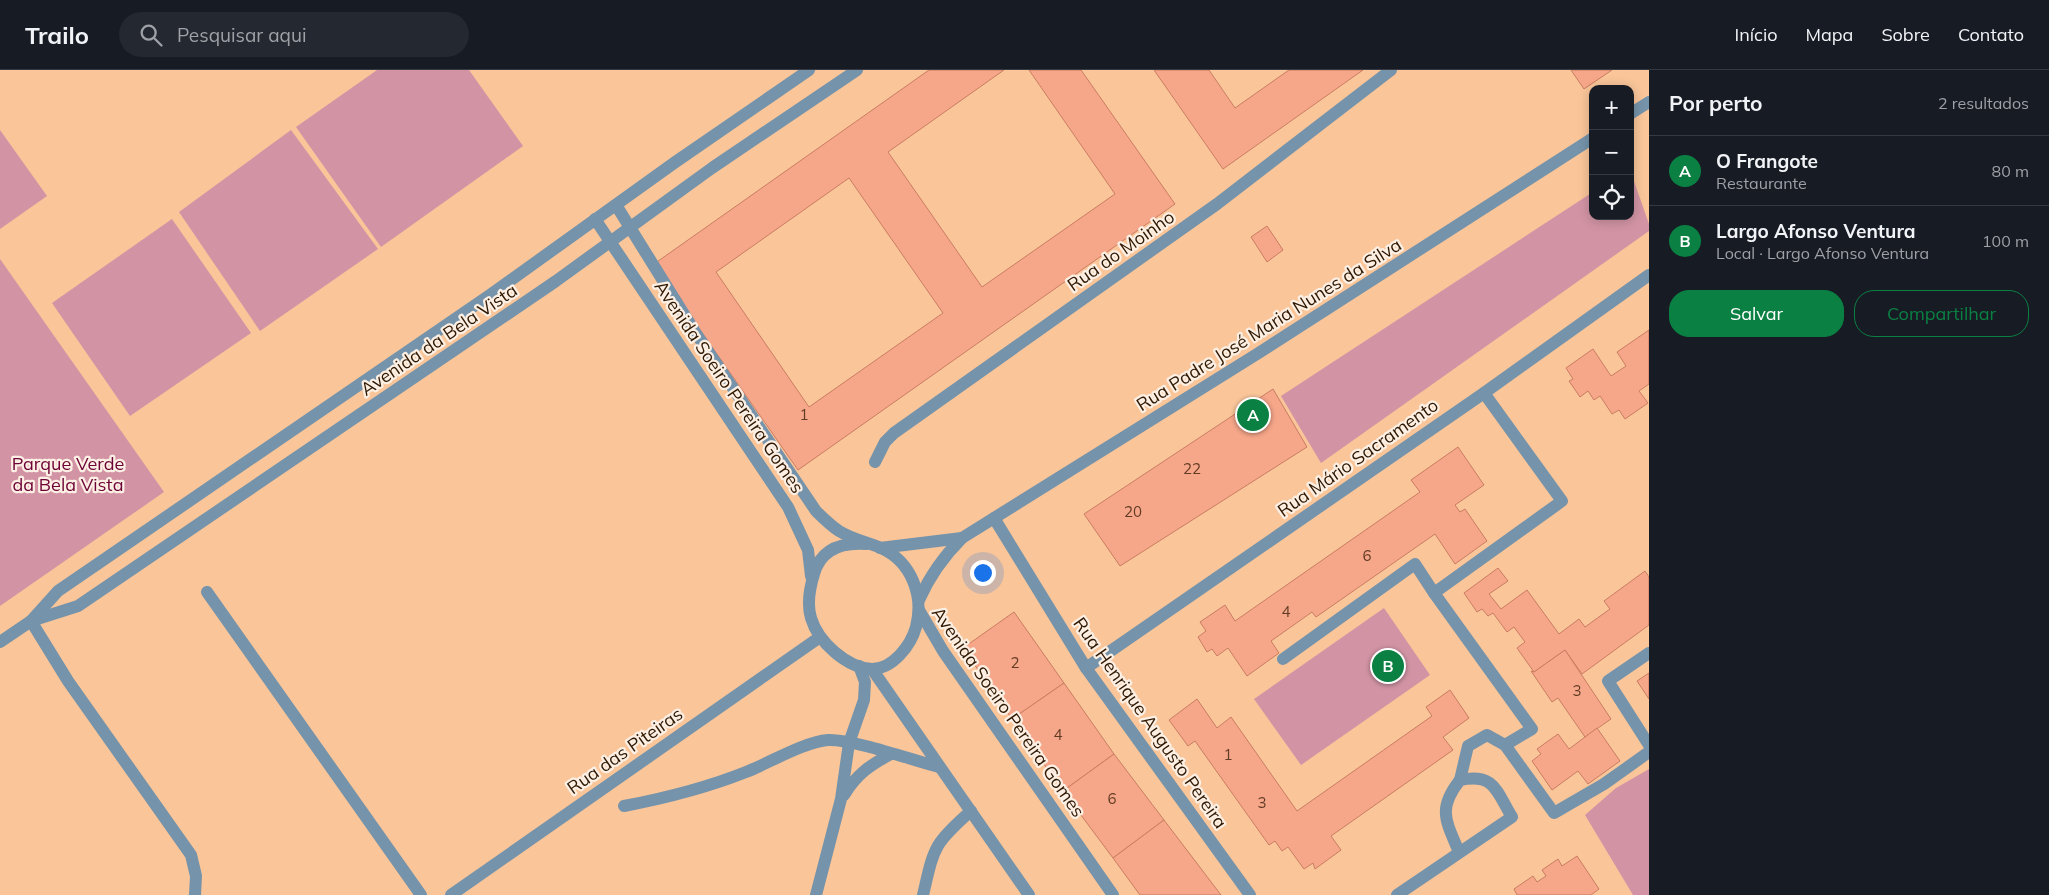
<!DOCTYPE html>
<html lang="pt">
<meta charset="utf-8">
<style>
:root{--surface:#171b24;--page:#242831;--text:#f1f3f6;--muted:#9ea1a6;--line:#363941;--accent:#0b8043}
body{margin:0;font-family:Mulish,sans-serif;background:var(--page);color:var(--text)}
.controls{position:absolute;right:15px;top:15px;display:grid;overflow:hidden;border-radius:10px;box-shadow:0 2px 12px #0003}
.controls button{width:45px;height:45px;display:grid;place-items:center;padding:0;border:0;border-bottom:1px solid var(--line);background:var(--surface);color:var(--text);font:25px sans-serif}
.you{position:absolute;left:982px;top:502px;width:18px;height:18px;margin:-12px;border:4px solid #fff;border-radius:50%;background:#1a73e8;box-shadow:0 0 0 8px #1a73e833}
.badge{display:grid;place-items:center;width:32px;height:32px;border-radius:50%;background:var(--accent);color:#fff;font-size:16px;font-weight:700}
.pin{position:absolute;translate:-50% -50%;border:2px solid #fff;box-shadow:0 1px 5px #0006}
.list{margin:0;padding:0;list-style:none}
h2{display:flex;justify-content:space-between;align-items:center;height:65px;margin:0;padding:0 20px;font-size:21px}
h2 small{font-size:16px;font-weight:400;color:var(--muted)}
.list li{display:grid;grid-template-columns:32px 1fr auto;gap:15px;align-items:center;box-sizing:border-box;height:70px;padding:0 20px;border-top:1px solid var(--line)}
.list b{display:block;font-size:19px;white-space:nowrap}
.list p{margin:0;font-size:16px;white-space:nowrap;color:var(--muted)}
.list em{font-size:16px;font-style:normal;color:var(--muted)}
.actions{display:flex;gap:10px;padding:15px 20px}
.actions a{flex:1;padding:11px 0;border:1px solid var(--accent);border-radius:20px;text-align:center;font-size:18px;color:var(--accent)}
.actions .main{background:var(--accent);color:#fff}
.icon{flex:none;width:28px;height:28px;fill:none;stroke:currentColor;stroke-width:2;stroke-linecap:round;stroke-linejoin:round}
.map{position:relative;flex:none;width:1649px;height:825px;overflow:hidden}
header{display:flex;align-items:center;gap:30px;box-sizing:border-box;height:70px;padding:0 25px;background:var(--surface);border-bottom:1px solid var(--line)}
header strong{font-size:24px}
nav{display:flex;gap:28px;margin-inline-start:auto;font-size:18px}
.search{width:350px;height:45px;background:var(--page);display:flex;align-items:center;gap:12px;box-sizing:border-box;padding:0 18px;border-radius:28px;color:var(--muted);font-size:19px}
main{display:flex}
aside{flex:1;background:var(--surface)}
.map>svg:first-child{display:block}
</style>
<header>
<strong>Trailo</strong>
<div class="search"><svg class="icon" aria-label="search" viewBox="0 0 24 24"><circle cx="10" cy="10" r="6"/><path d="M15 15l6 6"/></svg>Pesquisar aqui</div>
<nav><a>Início</a><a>Mapa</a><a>Sobre</a><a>Contato</a></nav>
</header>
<main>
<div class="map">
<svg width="1649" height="825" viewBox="0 0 1649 825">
<rect width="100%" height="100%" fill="#f9c599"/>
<g fill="#d294a5">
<polygon points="377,0 469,0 523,76 381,177 296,57"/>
<polygon points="0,60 47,126 0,159"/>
<polygon points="291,60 378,179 260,261 179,142"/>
<polygon points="1630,100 1649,154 1649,161 1321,393 1281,326 1593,122 1593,146 1630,146"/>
<polygon points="172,149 251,263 130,346 52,233"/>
<polygon points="0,189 164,422 0,536"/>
<polygon points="1384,538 1430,605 1301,695 1254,629"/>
<polygon points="1649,699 1649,825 1633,825 1585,745 1616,718"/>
</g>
<g fill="#f6a689" stroke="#ca7d61" fill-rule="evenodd">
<path d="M929,0H1004L888,82L982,217L1115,124L1029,0H1081L1175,134L798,400L654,194ZM849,108L943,243L809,337L716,202Z"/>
<polygon points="1154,0 1209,0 1235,38 1289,0 1363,0 1223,99"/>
<polygon points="1571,0 1612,0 1584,19"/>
<polygon points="1267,156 1283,180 1267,192 1251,167"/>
<polygon points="1649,260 1649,314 1639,321 1648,333 1625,349 1619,340 1612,344 1600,326 1594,330 1588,321 1580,327 1569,311 1573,309 1566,298 1593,279 1611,306 1626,296 1617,282"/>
<polygon points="1273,319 1307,377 1120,496 1084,444"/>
<polygon points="1458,377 1484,415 1455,435 1460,442 1465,439 1487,471 1455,494 1435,464 1316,547 1312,542 1271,571 1279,583 1247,606 1228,578 1217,586 1212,579 1207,582 1198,567 1206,561 1200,552 1225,535 1235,551 1420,422 1411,410"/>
<polygon points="1498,498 1508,511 1489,524 1501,539 1527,520 1559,564 1579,549 1585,557 1610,539 1604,531 1645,501 1649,507 1649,555 1582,604 1565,580 1534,602 1517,578 1525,572 1514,557 1507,562 1493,543 1488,546 1482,539 1477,542 1464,523"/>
<polygon points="1014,542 1064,613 1012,649 963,578"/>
<polygon points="1565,580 1611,649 1585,667 1558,628 1552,632 1531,601 1534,602"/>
<polygon points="1649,603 1649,629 1637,611"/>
<polygon points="1064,613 1114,684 1063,721 1012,649"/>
<polygon points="1450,620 1469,648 1443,667 1453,680 1331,766 1341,780 1315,799 1313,793 1304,799 1288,777 1282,781 1275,771 1269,775 1195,671 1188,676 1169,650 1197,629 1217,658 1231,647 1297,741 1432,646 1426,637"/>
<polygon points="1597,658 1620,691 1588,714 1578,701 1552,720 1532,691 1541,684 1537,679 1558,664 1569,679"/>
<polygon points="1114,684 1164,750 1113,788 1063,721"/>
<polygon points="1164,750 1221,825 1140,825 1113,788"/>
<polygon points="1577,786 1599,819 1591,825 1517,825 1514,819 1533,806 1537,812 1546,806 1542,800 1558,789 1562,796"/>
</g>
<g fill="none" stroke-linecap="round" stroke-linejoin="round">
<g stroke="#7593aa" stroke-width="12">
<polyline points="1630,44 1649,32"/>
<path d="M616,135L695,262L816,441C823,448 830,455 839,461C852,469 867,472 881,478C912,492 924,526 916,557C911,575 893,599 872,599C847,598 818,572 811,548C807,535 810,517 814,504C821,478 843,472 867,474"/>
<polyline points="595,149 788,437 808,480 811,506"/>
<polyline points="875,392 885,372 894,363 1217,134 1391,0"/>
<polyline points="994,448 1086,598 1250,825"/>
<polyline points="880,478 962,468"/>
<polyline points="207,522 421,825"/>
<polyline points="1434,523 1532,659 1505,675"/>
<path d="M919,530C930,505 943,487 962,468L1257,284L1593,68"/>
<polyline points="919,540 943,581 1113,825"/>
<polyline points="31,551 78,536 556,211 712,98 857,0"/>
<polyline points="31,551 68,611 191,785 196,806 195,825"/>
<polyline points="0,572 31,551 58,521 490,225 674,93 809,0"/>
<polyline points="1649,583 1608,611 1649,675"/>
<polyline points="1283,589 1415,494 1434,523 1562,431 1484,323"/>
<polyline points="1086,598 1484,323 1649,205"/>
<polyline points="872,599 1029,825"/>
<polyline points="1460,710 1468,676 1487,665 1505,675 1554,743 1604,714 1649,682"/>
<path d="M844,725C857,704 870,695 891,684"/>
<path d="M624,736C666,728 706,718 746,702C769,693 804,672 828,670C853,669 912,690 939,697"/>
<polyline points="451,825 820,567"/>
<polyline points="816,825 841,729 849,673 864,630 865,612 859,596"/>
<path d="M923,825C934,778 933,774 971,741"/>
<path d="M1397,825L1512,747C1496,721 1495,703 1460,710C1437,739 1446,751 1459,782"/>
</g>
</g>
<g text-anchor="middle" stroke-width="4.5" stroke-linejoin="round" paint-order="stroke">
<g font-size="15" fill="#613c24">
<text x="804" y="350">1</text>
<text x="1192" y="404">22</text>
<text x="1133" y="447">20</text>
<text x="1367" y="491">6</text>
<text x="1286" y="547">4</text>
<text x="1015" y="598">2</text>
<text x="1577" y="626">3</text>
<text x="1058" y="670">4</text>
<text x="1228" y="690">1</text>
<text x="1112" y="734">6</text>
<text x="1262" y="738">3</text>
</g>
<g font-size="18" fill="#2f1802" stroke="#fcefe4">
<text transform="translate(1121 181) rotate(-35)" y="6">Rua do Moinho</text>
<text transform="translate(1269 255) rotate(-32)" y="6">Rua Padre José Maria Nunes da Silva</text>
<text transform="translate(439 270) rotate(-34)" y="6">Avenida da Bela Vista</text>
<text transform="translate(729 317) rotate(56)" y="6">Avenida Soeiro Pereira Gomes</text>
<text transform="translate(1358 388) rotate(-35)" y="6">Rua Mário Sacramento</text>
<text transform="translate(1008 642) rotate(55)" y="6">Avenida Soeiro Pereira Gomes</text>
<text transform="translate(1150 653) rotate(55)" y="6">Rua Henrique Augusto Pereira</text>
<text transform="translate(625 681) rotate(-35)" y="6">Rua das Piteiras</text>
</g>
<g font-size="18" fill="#6c0235" stroke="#fcefe4">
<text x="68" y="400">Parque Verde<tspan x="68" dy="21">da Bela Vista</tspan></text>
</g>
</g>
</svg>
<div class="controls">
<button>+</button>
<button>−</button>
<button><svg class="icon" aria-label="locate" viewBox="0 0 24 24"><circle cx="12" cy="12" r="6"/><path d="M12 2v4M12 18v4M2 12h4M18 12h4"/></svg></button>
</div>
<div class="you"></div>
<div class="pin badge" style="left:1253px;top:345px">A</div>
<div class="pin badge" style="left:1388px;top:596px">B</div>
</div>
<aside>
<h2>Por perto<small>2 resultados</small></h2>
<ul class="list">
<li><span class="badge">A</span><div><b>O Frangote</b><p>Restaurante</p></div><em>80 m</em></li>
<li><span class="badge">B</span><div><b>Largo Afonso Ventura</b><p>Local · Largo Afonso Ventura</p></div><em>100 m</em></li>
</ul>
<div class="actions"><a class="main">Salvar</a><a>Compartilhar</a></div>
</aside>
</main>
